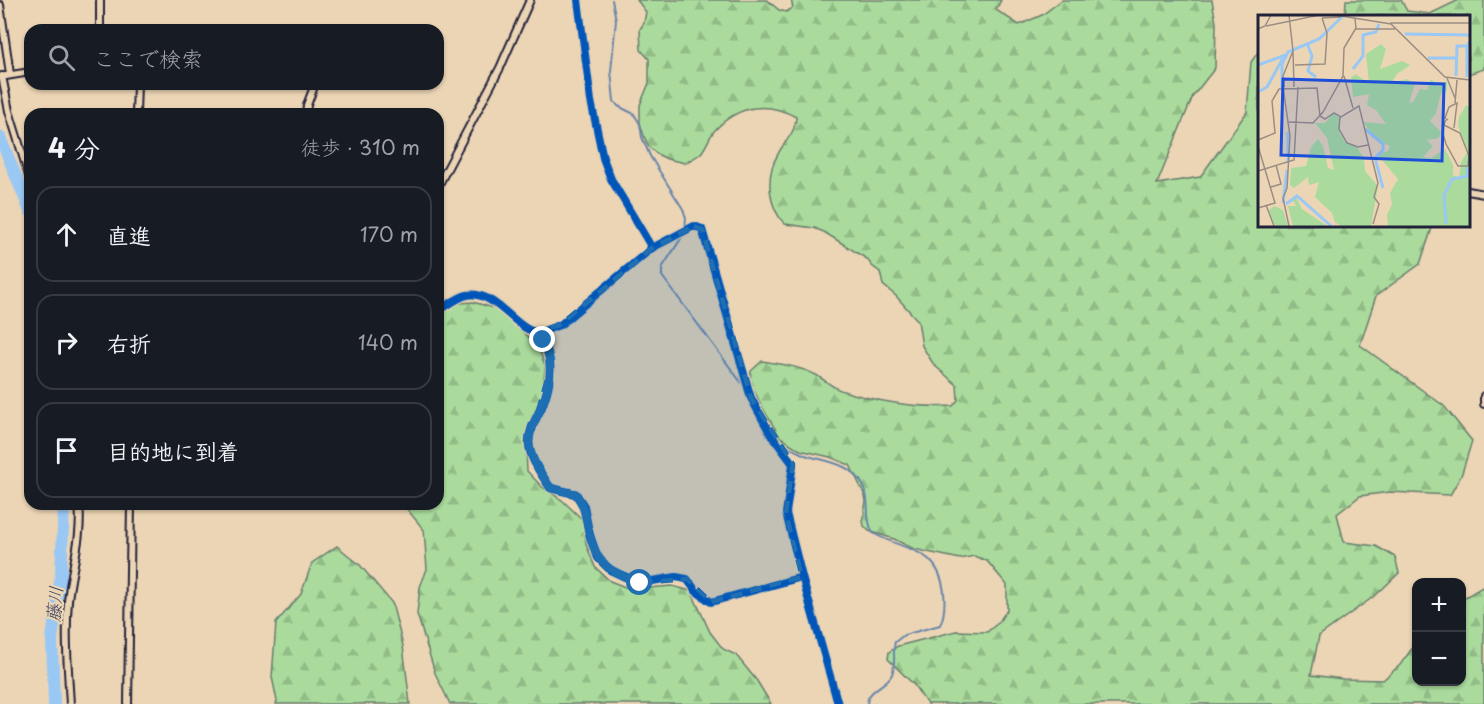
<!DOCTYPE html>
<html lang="ja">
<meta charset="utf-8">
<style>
:root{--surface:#171b24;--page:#20242c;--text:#f1f3f6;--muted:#9ea1a6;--line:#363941}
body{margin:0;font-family:"Playpen Sans","Klee One",sans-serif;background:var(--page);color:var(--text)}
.controls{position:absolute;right:18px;bottom:18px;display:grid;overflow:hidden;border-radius:12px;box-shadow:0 2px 4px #0004}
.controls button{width:54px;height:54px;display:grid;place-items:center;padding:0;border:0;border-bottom:2px solid var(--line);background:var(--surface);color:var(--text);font:30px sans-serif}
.stop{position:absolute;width:18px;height:18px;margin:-14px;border:4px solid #1f6fb2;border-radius:50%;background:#fff}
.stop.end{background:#1f6fb2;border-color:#fff;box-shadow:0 2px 6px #0008}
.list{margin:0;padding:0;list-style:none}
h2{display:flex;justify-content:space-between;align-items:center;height:78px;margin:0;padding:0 24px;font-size:26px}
h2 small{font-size:20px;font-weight:400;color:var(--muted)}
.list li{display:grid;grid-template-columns:39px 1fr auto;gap:18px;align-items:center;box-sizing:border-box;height:96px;margin:0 12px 12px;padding:0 12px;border:2px solid var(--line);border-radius:18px}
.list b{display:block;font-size:22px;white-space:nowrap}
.list em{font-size:20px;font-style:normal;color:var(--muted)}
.icon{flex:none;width:33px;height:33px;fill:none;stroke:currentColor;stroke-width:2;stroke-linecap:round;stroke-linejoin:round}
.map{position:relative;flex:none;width:1484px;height:704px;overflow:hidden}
.search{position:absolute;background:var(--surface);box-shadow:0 2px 4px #0004;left:24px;top:24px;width:420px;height:66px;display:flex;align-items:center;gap:15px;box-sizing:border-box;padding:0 21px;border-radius:18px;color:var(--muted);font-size:22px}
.panel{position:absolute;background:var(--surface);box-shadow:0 2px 4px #0004;left:24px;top:108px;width:420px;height:402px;border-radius:18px}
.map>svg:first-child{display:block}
</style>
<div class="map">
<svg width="1484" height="704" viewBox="0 0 1484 704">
<defs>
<pattern id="forest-firs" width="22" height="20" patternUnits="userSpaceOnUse" patternTransform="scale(1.5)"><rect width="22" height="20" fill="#aadb9c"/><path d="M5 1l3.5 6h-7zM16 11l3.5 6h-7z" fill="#92bc87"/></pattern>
</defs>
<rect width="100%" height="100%" fill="#ecd5b5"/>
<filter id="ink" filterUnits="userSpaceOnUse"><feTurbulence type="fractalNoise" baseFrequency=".0167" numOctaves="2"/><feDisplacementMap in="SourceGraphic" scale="12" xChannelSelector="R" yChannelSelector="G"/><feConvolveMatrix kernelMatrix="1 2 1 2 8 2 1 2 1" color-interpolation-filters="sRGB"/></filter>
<g filter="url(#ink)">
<g fill="url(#forest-firs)" stroke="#667e6c" stroke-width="1.5">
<path d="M637,0H767L779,10L786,12L793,8L791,0H1001L996,10L1019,25L1042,15L1062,0H1212L1216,23L1215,68L1193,96L1157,184L1200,177L1247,112L1251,62L1259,51V225H1433L1420,264L1376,296L1360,345L1444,406L1472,441L1461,476L1450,495L1390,492L1360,496L1337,514L1344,542L1376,546L1395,557L1399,573L1376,595L1319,636L1311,675L1343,679L1383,680L1400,665L1416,643V682H1462V599L1484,586V704H927L914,685L888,659L889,652L898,646L956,631L987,632L998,623L1007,610V585L987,561L974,556L960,559L914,549L894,539L869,531L864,526L863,520L866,501L865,496L850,465L830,457L800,450L780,437L762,407L750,382L751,371L762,361C780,364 799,366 816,375C825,380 833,388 843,391C879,402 916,408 953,406L958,400L957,385L934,365L922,346L918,321L896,296L883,285L880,272L872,266L867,259L824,232L814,228L785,224C768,207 765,176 778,154C785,140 796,133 796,117C768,101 739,105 716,129C709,136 707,146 701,153C697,157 690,160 685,163L667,159L657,154L649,147L644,136L640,123V105L649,83V59L641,50L640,29L644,23L646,12Z"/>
<polygon points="1346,0 1401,0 1407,11 1430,14 1459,0 1484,0 1484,69 1468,74 1468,16 1345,16"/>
<polygon points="473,302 497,309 538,346 545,366 543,392 531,420 526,448 527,471 542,487 562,500 583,520 586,544 595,567 610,581 625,587 637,589 672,586 691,591 710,632 723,649 736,655 757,681 771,704 450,704 435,673 417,614 420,587 427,569 424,530 403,504 438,504 438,313 450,304"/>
<polygon points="337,546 360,565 392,603 403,646 410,704 276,704 277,701 272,677 276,623 301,594 312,563"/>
</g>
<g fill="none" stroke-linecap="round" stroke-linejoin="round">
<g stroke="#6986aa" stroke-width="2">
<polyline points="612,0 616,20 611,71 614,101 618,106 634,114 640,124 642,137 650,156 683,209 686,218 685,229"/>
<polyline points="684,234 662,268 662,276 746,389"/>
<path d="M779,442C788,447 796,451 805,455C827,462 853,463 864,487C871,502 864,517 873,533C905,552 938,546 944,592C945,603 945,615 940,625L904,635L895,642C892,652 897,667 891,676C885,686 867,690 867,704"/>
</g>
<g stroke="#99c8f4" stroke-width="12">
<polyline points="0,137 30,211"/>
<polyline points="54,704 52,639 61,574 64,504"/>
</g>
<g stroke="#22223b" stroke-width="10">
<g id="minor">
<polyline points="578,0 591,101 603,158 611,179 652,248"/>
<polyline points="0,5 10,74"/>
<polyline points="100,30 100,0"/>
<polyline points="2,76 9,111 30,179"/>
<polyline points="0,77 30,72"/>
<polyline points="136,114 137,84"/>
<polyline points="306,114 307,105 315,84"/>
<polyline points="438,186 500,68 530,0"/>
<polyline points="1468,191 1484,194"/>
<path d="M438,311C447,306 458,297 467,295C496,290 516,331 537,332C544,332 553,327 560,325L652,248L694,226L702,229L751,398L770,433L793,464L786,513L802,577L838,704"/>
<path d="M536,332C556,355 552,380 542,407C537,418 529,429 529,442C529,459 542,475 551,488L576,494L584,506L589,533L598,558L610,570L640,583L676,577L687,579L696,591L711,602L802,577"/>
<polyline points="1484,396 1484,404"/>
<path d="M70,704C68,670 65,635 68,601C71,568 83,538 79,504"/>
<polyline points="128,704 131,504"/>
</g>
</g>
<use href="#minor" stroke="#ecd5b5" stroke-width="6"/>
<g stroke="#ecd5b5" stroke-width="11">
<g id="cycleway">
<polyline points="578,0 591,101 603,158 611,179 652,248"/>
<path d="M438,311C447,306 458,297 467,295C496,290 516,331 537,332C544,332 553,327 560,325L652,248L694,226L702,229L751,398L770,433L793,464L786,513L802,577L838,704"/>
<path d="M536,332C556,355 552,380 542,407C537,418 529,429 529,442C529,459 542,475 551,488L576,494L584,506L589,533L598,558L610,570L640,583L676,577L687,579L696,591L711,602L802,577"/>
</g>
</g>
<use href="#cycleway" stroke="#0057b8" stroke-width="8"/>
</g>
</g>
<g fill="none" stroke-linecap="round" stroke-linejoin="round" filter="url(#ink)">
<path stroke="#1f6fb2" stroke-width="8" d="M543,340C554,362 551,385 541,407C536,418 529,429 529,442C530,459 542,475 550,488L576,494C584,507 585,514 588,529C595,563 609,572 640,583"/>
</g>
<path fill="#1f6fb2" fill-opacity="0.2" stroke="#1f6fb2" stroke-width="4.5" stroke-dasharray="12 8" stroke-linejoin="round" d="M694,226L702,229L751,398L793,464L786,513L802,577L711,602L687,579L640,583L623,577L598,558L584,506L576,494L551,488L537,469L529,443L551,365L549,352L536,332L560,325L652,248Z"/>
<g text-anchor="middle" stroke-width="4.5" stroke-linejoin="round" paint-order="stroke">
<g font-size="18" font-style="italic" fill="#3a4360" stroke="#ecd5b5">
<text transform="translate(55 604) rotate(-85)" y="6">藤川</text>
</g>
</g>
<g transform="translate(1258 15)">
<rect width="212" height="212" fill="#ecd5b5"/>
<path d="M123,29L128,34L122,54L144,46L152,50L139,59L133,68L149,64L157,69L151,88L155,87L162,74L169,75L173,64L180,71L189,66V76L183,78L178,98L172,106L183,117L181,123L169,125L175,131L165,142L173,143L187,134L195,150V160L201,163L203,147L210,136L200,111L201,102L208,90L211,92V211H130L129,200L134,189L132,178L140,164L119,139L130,136L132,131L118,125L105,107L128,109L118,95L109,90L111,79L95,82L93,63L97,59L111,68L108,39ZM75,98L82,103L81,117L88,128L98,131L106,143L107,156L120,171L113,211H83L77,207L74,198L57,182L61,167L51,170L50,162L36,173L32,170L33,153L48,151L53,132L60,124L65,131L70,153L76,155L69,123L57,108H67ZM38,182L44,194L69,211H35L30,191H38L35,185ZM16,191L25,195L30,211H18L13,205L11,195Z" fill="#aadb9c"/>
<path fill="none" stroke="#99c8f4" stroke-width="3" d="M147,19L212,20M49,28L54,41L50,56L58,62M170,43H199M0,50L28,40M95,54L105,41V20L118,17L121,9M198,61L199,31H209L212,26M209,62V31M24,74V49L30,37L61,24L85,1M0,77L9,72L25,43M107,114L125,129V135L117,143L125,173M30,148V117M25,188L29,155M28,189L39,181L73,211M188,209L186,180L194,164L210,161L209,152"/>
<path fill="none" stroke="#9b8d84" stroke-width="1.5" d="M77,0L133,9L187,62L212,65M64,3L83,2M132,8H212M8,11L61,0M0,14L7,11L13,0M97,14H137M35,36L36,72M37,50L67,49L69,18L64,3M86,61L95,93M189,63L197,83M25,72L32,121L29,173L25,183L31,211M26,72L25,61L35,36L31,0M197,88L199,65M62,101L67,104L76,98L83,102L101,91L120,168L116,182L121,189L115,209M82,102L81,114L89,128L100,132L110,130M190,105L187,103L191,92L199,88L196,113M31,107L55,108L65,97L85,61L86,33L98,13L97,4M186,110L202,118L211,141L210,151H200L188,129L185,119V113L187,107L188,105M0,125L17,118L14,86L21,74L59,73L62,101M0,131L17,188L0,193M0,156L36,145L40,72M13,172L23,169L18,150M8,190L16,211"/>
<path fill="#1d4ed8" fill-opacity="0.15" stroke="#1d4ed8" stroke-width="3" d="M25,64L186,69L184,146L23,140Z"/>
<rect width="212" height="212" fill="none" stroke="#22223b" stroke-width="3"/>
</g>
</svg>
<div class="controls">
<button>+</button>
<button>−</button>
</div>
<div class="stop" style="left:640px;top:583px"></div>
<div class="stop end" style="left:543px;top:340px"></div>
<div class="search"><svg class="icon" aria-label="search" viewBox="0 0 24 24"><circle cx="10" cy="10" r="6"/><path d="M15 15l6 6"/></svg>ここで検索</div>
<section class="panel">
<h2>4 分<small>徒歩 · 310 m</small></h2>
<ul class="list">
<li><svg class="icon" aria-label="ahead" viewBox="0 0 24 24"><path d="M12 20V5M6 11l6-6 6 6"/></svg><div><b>直進</b></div><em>170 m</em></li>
<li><svg class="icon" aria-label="right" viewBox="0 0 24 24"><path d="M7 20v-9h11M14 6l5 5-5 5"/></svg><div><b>右折</b></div><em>140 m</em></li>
<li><svg class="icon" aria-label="arrive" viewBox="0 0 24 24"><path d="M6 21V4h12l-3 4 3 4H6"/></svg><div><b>目的地に到着</b></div></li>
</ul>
</section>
</div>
